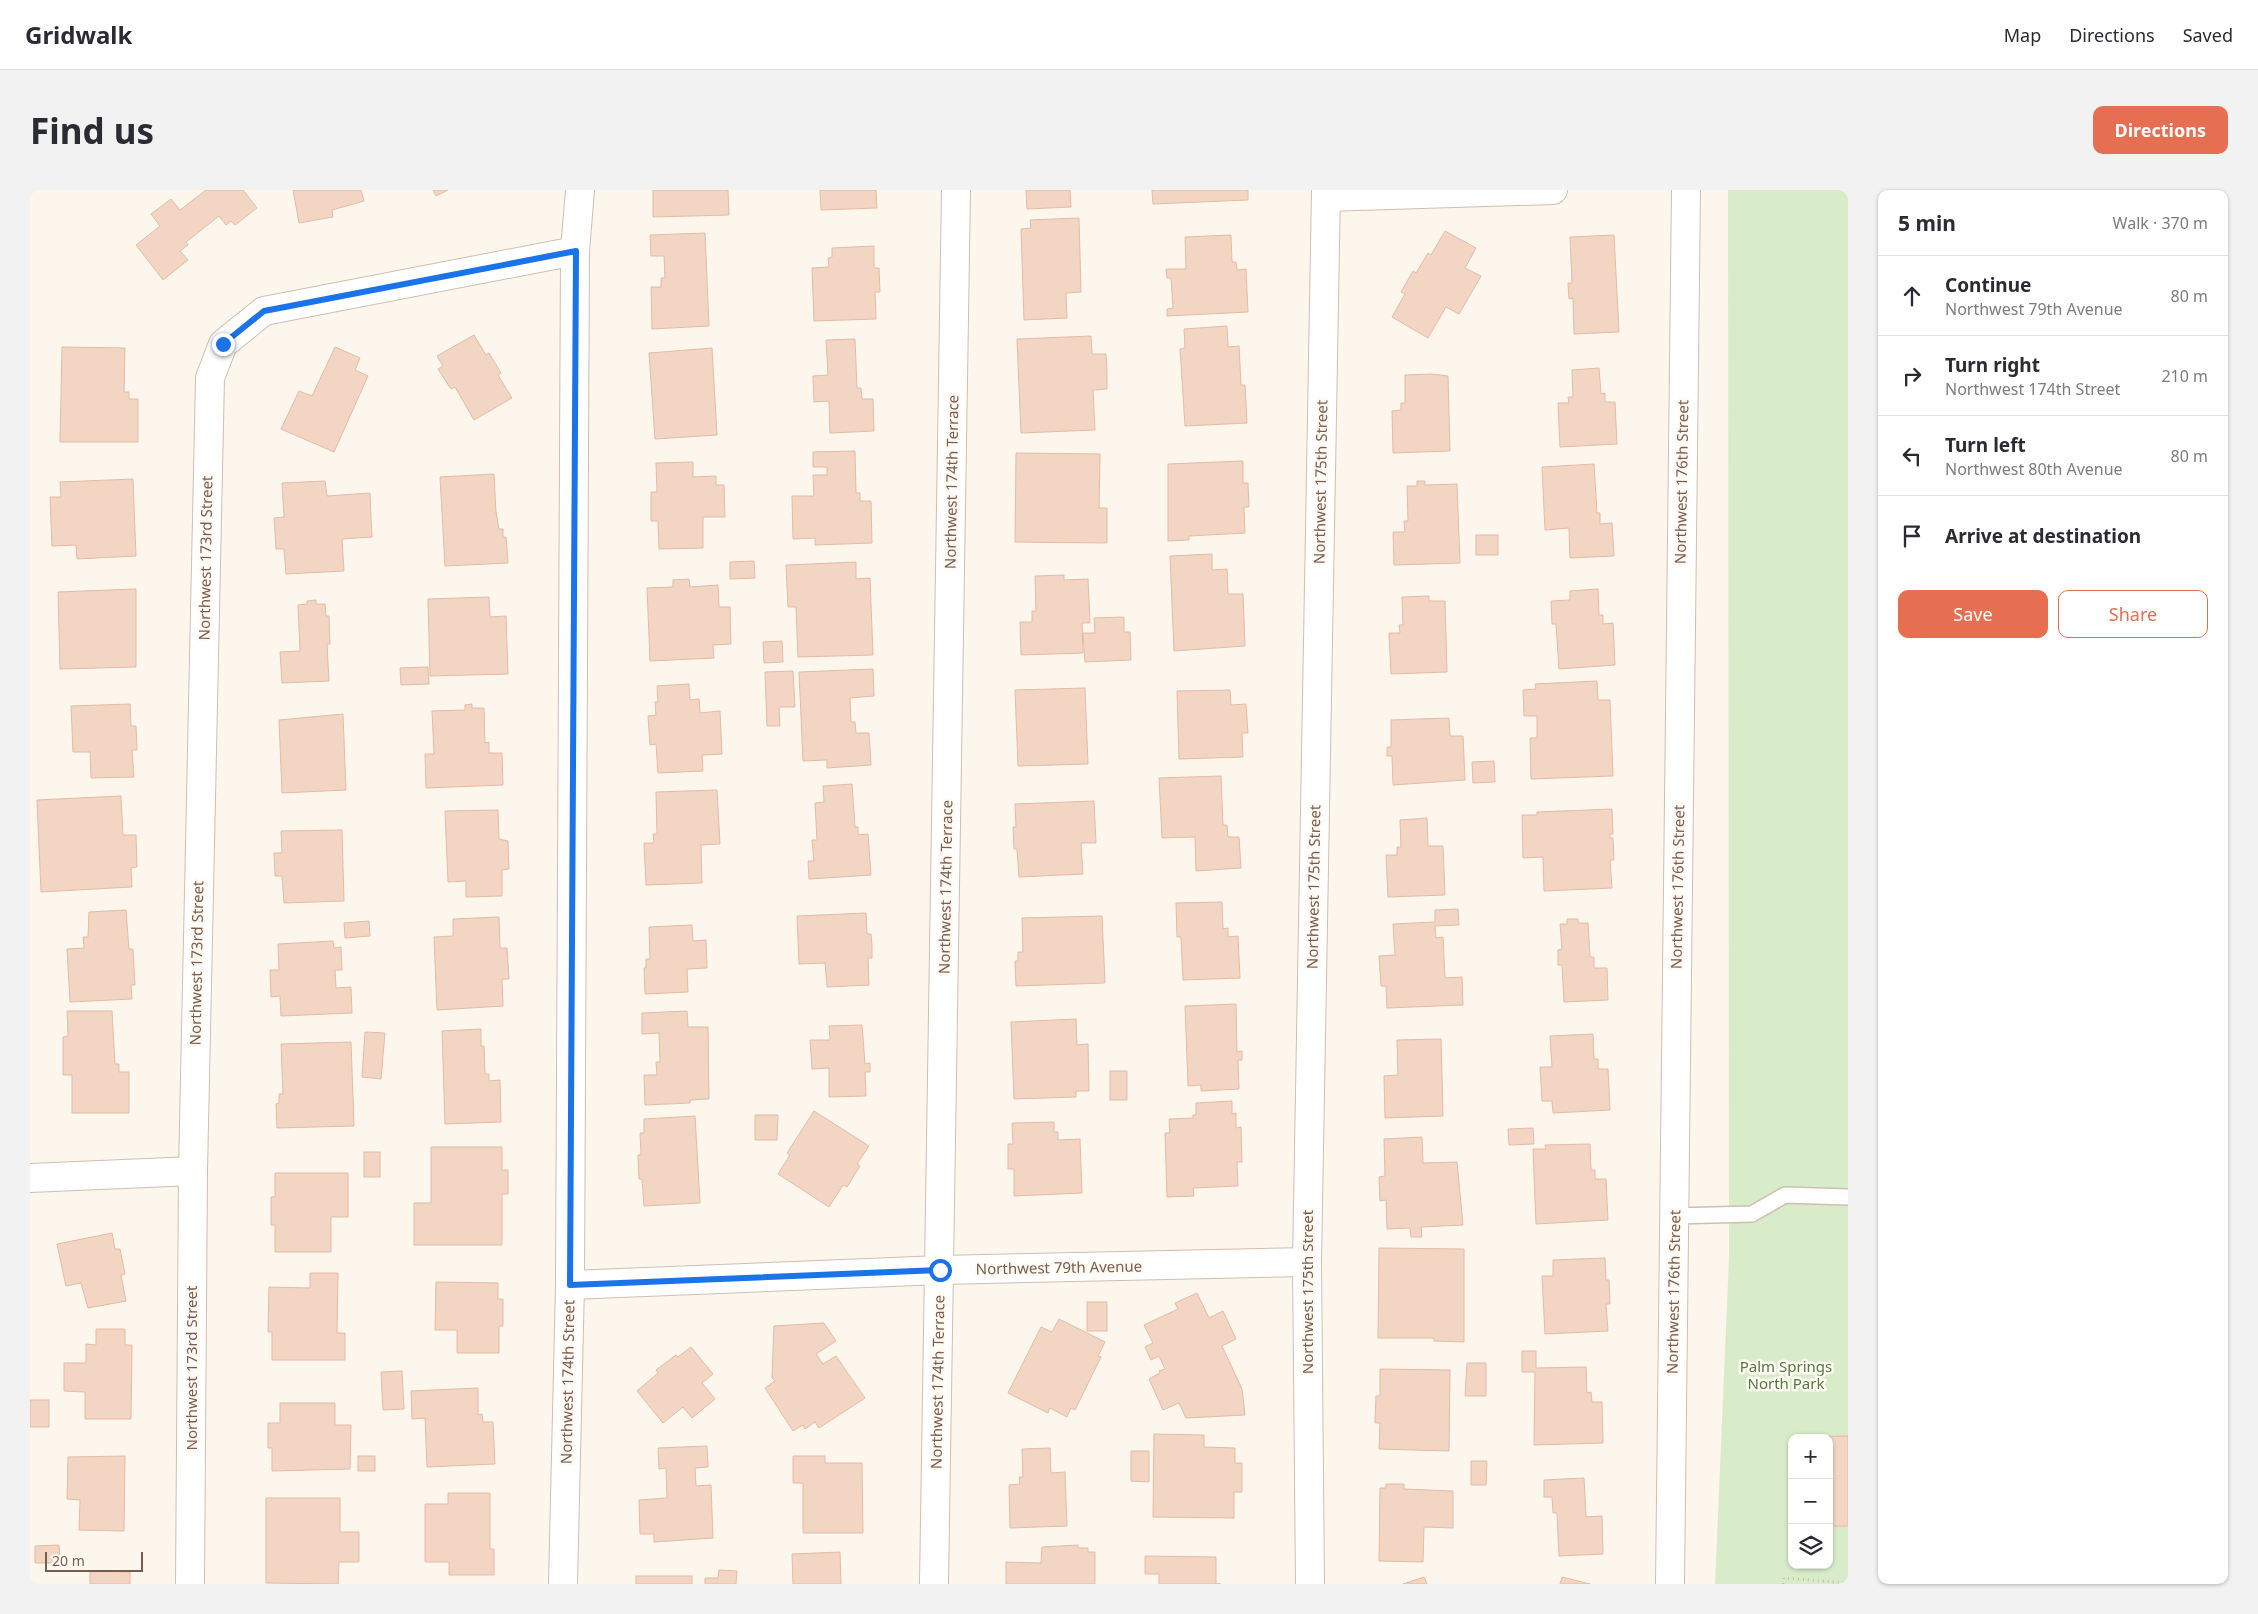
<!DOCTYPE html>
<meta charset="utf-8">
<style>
:root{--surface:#fff;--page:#f2f2f3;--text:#2b2b33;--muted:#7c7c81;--line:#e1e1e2;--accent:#e76f51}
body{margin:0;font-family:"Noto Sans",sans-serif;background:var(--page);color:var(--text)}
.controls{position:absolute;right:15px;bottom:15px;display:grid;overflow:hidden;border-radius:10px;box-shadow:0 1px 4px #0004}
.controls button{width:45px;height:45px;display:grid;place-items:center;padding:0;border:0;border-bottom:1px solid var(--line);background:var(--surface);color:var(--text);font:25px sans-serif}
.scale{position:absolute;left:15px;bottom:12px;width:98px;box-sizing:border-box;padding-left:5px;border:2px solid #7a5c4d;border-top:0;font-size:14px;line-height:18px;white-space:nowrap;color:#7a5c4d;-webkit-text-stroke:4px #fffaf3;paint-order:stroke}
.stop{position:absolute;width:15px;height:15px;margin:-11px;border:4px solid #1a73e8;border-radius:50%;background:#fff}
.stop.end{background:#1a73e8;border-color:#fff;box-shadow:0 1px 5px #0008}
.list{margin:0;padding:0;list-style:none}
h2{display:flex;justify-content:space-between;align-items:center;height:65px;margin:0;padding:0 20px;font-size:21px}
h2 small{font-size:16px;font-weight:400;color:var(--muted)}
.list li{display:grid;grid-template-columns:32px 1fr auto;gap:15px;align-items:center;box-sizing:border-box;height:80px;padding:0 20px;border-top:1px solid var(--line)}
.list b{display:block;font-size:19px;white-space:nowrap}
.list p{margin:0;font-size:16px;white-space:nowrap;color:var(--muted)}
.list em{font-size:16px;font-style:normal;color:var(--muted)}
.actions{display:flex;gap:10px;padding:15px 20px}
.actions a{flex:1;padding:11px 0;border:1px solid var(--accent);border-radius:10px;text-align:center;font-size:18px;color:var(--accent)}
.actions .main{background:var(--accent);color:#fff}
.icon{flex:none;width:28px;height:28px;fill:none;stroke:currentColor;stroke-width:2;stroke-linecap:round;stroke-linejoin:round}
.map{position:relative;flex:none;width:1818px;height:1394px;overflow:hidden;border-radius:10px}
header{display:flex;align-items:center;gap:30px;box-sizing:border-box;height:70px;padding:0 25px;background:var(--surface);border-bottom:1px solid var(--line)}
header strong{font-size:24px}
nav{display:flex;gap:28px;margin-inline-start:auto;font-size:18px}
.intro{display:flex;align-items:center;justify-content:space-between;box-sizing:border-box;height:120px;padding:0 30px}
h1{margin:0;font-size:35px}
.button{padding:12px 22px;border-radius:10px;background:var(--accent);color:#fff;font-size:18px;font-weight:700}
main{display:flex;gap:30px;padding:0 30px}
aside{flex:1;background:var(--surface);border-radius:10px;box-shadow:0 1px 4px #0004}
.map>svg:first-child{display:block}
</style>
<header>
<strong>Gridwalk</strong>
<nav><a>Map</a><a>Directions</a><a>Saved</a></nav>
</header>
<div class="intro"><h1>Find us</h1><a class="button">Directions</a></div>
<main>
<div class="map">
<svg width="1818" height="1394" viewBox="0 0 1818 1394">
<rect width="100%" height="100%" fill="#fdf6ec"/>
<path fill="#d8ecc9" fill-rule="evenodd" d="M1698,0H1818V1394H1685L1699,1068ZM1762,1248H1799V1375H1762Z"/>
<g fill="#f3d5c3" stroke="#e6bba3">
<polygon points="176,0 213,0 227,18 205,35 201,31 196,35 189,26 156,52 158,55 150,61 158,70 133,90 106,55 130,36 121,24 141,9 150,20"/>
<polygon points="263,0 331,0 334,11 302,20 303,27 269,33"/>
<polygon points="403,0 418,0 406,6"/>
<polygon points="623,0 698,0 699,25 623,27"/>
<polygon points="790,0 846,0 847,18 791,20"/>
<polygon points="996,0 1040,0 1041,17 997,19"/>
<polygon points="1122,0 1218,0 1218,10 1123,14"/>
<polygon points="1049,28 1051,102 1036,103 1037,128 994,130 991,39 1001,38 1000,30"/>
<polygon points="1415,41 1446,58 1435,78 1451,86 1429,124 1416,117 1398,148 1362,127 1375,104 1371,102 1383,81 1386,83 1398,63 1401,65"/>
<polygon points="675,43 679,136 622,139 621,97 631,97 631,88 635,88 634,66 621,66 620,45"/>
<polygon points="1201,45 1202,72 1206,72 1207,80 1216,79 1218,122 1137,126 1137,119 1143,118 1141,88 1137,88 1136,79 1156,79 1155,47"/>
<polygon points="1584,45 1589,142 1544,144 1543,108 1539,109 1538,93 1542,93 1540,47"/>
<polygon points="844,56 844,78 849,78 850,102 845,102 846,129 784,131 782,78 799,77 798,68 802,67 802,58"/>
<polygon points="1197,136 1198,157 1209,156 1211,195 1215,195 1217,233 1155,236 1150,159 1155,158 1154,139"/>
<polygon points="444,145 456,165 459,163 471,183 468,185 482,208 444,230 425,197 421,199 408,179 413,176 407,166"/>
<polygon points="1061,146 1062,164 1076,164 1077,181 1077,199 1063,200 1065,240 991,243 987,149"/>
<polygon points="825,149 827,198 831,198 832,209 843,209 844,241 800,243 799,211 784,212 783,186 798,185 796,150"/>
<polygon points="32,157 95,158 94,202 99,202 99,209 108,209 108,252 30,252"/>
<polygon points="305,157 330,168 325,180 338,186 304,262 251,239 269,201 282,206"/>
<polygon points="682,158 687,245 625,249 619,163"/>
<polygon points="1569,178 1571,204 1575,203 1575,212 1585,212 1587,254 1530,257 1528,213 1539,213 1538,207 1543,207 1542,180"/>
<polygon points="1402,184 1418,186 1420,261 1363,263 1362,221 1371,220 1371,213 1375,213 1375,185"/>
<polygon points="825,261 826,303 830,303 830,311 841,311 842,353 785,355 785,348 763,349 762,306 784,306 783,285 797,285 797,277 783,277 783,262"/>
<polygon points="986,263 1070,264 1069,318 1077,318 1077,353 985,352"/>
<polygon points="1213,271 1213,293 1218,293 1219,317 1214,317 1215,343 1159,346 1159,350 1138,351 1138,274"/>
<polygon points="663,272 663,287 686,286 686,295 694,295 695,327 673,327 673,358 629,359 628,331 621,331 621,302 627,302 626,273"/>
<polygon points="1564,274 1567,323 1570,323 1570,334 1582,333 1584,366 1540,368 1539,338 1515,340 1512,277"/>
<polygon points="464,284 466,322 469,339 473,339 473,347 476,347 478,373 415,376 410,287"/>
<polygon points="103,289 106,366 47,369 46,355 22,356 20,307 31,307 30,292"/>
<polygon points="295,291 297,306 340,303 342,347 312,349 314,381 256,384 254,359 246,359 244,328 254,327 252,293"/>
<polygon points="1387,291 1395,291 1395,295 1427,294 1430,373 1364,375 1363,342 1375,342 1374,331 1378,331 1377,296 1387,296"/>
<rect x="1446" y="345" width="22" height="20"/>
<polygon points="1182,364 1182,380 1197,379 1198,404 1213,404 1215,456 1144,461 1140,366"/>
<polygon points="724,371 725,388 700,389 700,372"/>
<polygon points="826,372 826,389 840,388 843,465 768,467 766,417 758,417 756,375"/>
<polygon points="1034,385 1034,390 1058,389 1060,433 1052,433 1053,463 991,465 990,432 1002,432 1002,421 1006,421 1005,386"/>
<polygon points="659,389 660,397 688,395 689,417 700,417 701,454 683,455 684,468 620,471 617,398 643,397 643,390"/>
<polygon points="106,399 106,477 30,479 28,402"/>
<polygon points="1568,399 1569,425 1573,425 1573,434 1583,433 1585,475 1529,479 1526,434 1522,434 1521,411 1540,410 1540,401"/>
<polygon points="1399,406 1399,411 1415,411 1417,482 1361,484 1359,443 1370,443 1369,435 1373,435 1372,407"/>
<polygon points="459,407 460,427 476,426 478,484 400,486 398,409"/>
<polygon points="286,410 286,414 295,414 296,426 299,426 300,454 297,454 299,491 252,493 250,462 270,461 268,415 277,414 277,411"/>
<polygon points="1094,427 1094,442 1100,442 1101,470 1055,472 1053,443 1065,443 1064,428"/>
<polygon points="752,451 753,472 734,473 733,452"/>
<polygon points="398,477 399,494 371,495 370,478"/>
<polygon points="843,479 844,506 820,508 821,532 825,532 826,543 839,543 841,575 797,578 797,570 773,571 769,482"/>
<polygon points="763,481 765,517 749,517 750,536 737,536 735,482"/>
<polygon points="1567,491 1568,510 1580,510 1583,586 1501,589 1500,548 1507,548 1507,526 1494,526 1493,500 1506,499 1505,494"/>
<polygon points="659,494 660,510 669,509 670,523 690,521 692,564 672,565 673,581 628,583 626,554 620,555 618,526 626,525 625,512 628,512 627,496"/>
<polygon points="1055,498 1058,574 988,576 985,500"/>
<polygon points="1200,500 1201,515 1216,514 1218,543 1212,543 1213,567 1149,569 1147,501"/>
<polygon points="100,514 101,536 106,536 107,560 102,560 104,587 61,588 60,562 43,562 41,516"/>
<polygon points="442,514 442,518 454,518 455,553 459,552 459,563 472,563 473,595 396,598 395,564 404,564 402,521 435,520 435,515"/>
<polygon points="313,524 316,600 252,603 249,530"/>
<polygon points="1419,528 1420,546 1433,546 1435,590 1363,595 1362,566 1357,566 1357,557 1361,557 1361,530"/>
<polygon points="1464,571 1465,592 1443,593 1442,572"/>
<polygon points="1191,586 1193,635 1197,635 1198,647 1209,647 1211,678 1166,681 1165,647 1132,648 1129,588"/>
<polygon points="822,594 825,637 828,637 828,645 838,644 841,685 779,689 778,671 784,671 782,650 787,650 785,613 794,612 793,596"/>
<polygon points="687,600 690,654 671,655 672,693 616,695 614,653 624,653 623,644 627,644 626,602"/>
<polygon points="91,606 93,645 106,645 107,677 101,678 102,697 11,702 7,610"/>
<polygon points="1064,611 1066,653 1051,653 1053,684 989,687 987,659 984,659 983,637 986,637 985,614"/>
<polygon points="1582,619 1583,644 1580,644 1580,648 1583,648 1584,670 1580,670 1582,698 1514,701 1513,667 1493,668 1492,625 1507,625 1507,622"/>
<polygon points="468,620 469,649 478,651 479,679 472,680 472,706 436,707 436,691 418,692 415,621"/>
<polygon points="1397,628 1398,656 1413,656 1415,705 1358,707 1356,665 1367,665 1367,657 1371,657 1370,630"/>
<polygon points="312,640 314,711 254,713 252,686 245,686 244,663 252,663 251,641"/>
<polygon points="1192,712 1193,739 1198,738 1198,747 1208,746 1210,788 1153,790 1151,747 1147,747 1146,713"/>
<polygon points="1428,719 1429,735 1405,736 1406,748 1413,747 1415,788 1432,787 1433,815 1357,818 1356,796 1351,796 1349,766 1365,765 1363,734 1405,732 1405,720"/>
<polygon points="96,720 99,759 103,759 105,795 101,795 102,809 40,812 37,759 54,758 53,747 58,747 59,722"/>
<polygon points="836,723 837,744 841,744 842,756 842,768 838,768 839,795 797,797 795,773 769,774 767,726"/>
<polygon points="1072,726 1075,793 986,796 985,771 988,771 988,762 993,762 992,728"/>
<polygon points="469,727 470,758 477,758 479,789 472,789 473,816 407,820 404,747 423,746 423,729"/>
<polygon points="1537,729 1548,729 1548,733 1558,733 1560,767 1564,767 1564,778 1577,778 1578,810 1534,812 1532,775 1528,775 1528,760 1532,759 1530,734 1537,734"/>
<polygon points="339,731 340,746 315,748 314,733"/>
<polygon points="662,735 663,751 676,750 677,778 657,779 658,802 615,804 614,778 616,778 616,769 620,769 619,737"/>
<polygon points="303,751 304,758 311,757 312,780 305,780 306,798 321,797 322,823 251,826 250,806 241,807 240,780 249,780 248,754"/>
<polygon points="1206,814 1207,862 1212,861 1212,870 1208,870 1209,899 1171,901 1171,895 1158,896 1155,816"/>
<polygon points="37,821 82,821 85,874 89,874 89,882 99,882 99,923 42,923 42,885 33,885 33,847 38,846"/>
<polygon points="657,821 658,837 678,837 679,909 660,910 660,913 615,915 614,885 627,885 626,872 630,872 629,843 612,844 612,823"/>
<polygon points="1046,829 1047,855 1058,854 1059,901 1046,901 1046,907 984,909 981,832"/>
<polygon points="832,835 835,874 840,873 840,882 835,882 836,906 799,907 799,878 782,879 780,850 800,850 799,836"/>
<polygon points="451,839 451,856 454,856 455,884 459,884 459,891 470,890 471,932 415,934 412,841"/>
<polygon points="335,842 355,843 351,889 332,887"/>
<polygon points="1563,844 1564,869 1568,869 1568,879 1578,879 1580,920 1523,923 1522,911 1512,911 1510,877 1522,877 1520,846"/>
<polygon points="1411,849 1413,926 1355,928 1354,886 1368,885 1367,850"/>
<polygon points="321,852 324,936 247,938 246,914 249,913 249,904 253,904 251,854"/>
<rect x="1080" y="881" width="17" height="29"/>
<polygon points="1202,911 1202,924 1206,923 1206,938 1211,937 1212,972 1207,972 1208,996 1163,998 1164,1006 1137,1007 1135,943 1140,943 1139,929 1163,928 1163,925 1166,925 1166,913"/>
<polygon points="784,921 839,956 827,974 830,976 817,997 813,995 799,1017 748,984 760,965 757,963"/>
<polygon points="725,925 748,925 747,950 725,950"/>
<polygon points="665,926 670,1013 614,1016 612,989 609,989 608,965 611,965 610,943 614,943 614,929"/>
<polygon points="1024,932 1024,942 1028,942 1028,950 1050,949 1052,1003 984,1006 984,979 978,979 978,954 983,954 982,933"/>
<polygon points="1503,938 1504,954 1479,955 1478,939"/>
<polygon points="1392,947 1393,973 1427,972 1433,1035 1391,1037 1392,1047 1381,1047 1380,1038 1357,1039 1356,1010 1350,1011 1349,987 1355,986 1354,949"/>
<polygon points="1560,954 1561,980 1565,980 1565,989 1576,989 1578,1030 1506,1034 1503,959 1516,959 1515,955"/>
<polygon points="401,957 472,957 472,980 478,980 478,1004 472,1004 472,1055 384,1055 384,1013 401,1013"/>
<rect x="334" y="962" width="16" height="25"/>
<polygon points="245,983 318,983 318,1027 301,1027 301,1062 245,1062 245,1035 241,1035 241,1007 245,1007"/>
<polygon points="82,1043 85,1059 90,1059 95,1084 91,1085 96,1111 58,1118 51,1093 36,1096 27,1054"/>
<polygon points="1349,1058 1434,1059 1434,1152 1404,1151 1404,1148 1348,1148"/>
<polygon points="1575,1068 1576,1090 1579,1090 1580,1114 1576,1114 1578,1141 1515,1144 1512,1086 1523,1086 1523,1070"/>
<polygon points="280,1083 308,1083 307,1143 315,1143 315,1170 242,1170 242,1142 238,1142 239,1097 280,1098"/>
<polygon points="406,1092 468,1093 468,1109 473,1109 473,1136 469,1136 469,1163 427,1163 427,1140 405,1140"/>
<polygon points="1167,1103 1179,1128 1193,1121 1206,1149 1192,1156 1212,1199 1215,1225 1156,1228 1149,1213 1133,1220 1119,1189 1130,1183 1129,1181 1135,1179 1129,1166 1121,1170 1115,1157 1123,1153 1114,1135 1148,1119 1145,1113"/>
<rect x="1057" y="1112" width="20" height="29"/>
<polygon points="1029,1129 1075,1152 1068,1166 1071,1167 1045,1220 1041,1218 1037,1227 1020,1218 1018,1223 978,1203 1011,1137 1022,1142"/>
<polygon points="794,1133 806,1151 786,1164 793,1174 806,1166 835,1208 789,1238 785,1232 775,1239 773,1235 763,1241 735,1198 745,1191 742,1188 744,1136"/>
<polygon points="66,1139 95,1139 95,1155 102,1155 101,1229 55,1229 55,1202 34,1201 34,1173 56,1173 56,1154 66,1155"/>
<polygon points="661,1157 683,1184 672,1193 685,1209 662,1228 653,1217 633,1233 607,1201 628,1183 626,1180 646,1165 648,1167"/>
<polygon points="1492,1161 1506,1161 1506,1178 1556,1177 1557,1203 1561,1202 1562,1212 1572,1212 1573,1253 1504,1255 1505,1182 1492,1182"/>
<polygon points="1437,1173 1456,1173 1456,1206 1435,1206"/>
<polygon points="1350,1179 1420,1180 1419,1261 1349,1259 1350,1233 1345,1233 1346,1206 1350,1206"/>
<polygon points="372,1181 374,1219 353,1220 351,1182"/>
<polygon points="448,1198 448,1225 452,1224 453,1232 463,1232 465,1274 397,1277 395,1228 382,1229 381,1201"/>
<rect x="0" y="1210" width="19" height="27"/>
<polygon points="250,1213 305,1213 305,1235 321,1235 320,1279 242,1281 242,1258 238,1258 238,1233 250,1233"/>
<polygon points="1124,1244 1174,1245 1174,1257 1205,1258 1205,1273 1212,1273 1212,1302 1204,1302 1204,1328 1123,1327"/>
<polygon points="1818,1246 1818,1336 1799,1336 1799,1248 1763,1247"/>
<polygon points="677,1256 678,1277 665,1278 666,1296 681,1295 683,1348 624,1352 624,1344 610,1344 609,1310 637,1308 636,1278 629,1279 628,1258"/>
<polygon points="1020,1258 1021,1283 1035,1282 1037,1336 980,1338 979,1295 990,1294 989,1287 993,1287 992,1259"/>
<polygon points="1101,1261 1119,1261 1119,1292 1101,1291"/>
<polygon points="95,1266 94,1341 49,1340 50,1310 37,1309 38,1267"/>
<rect x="328" y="1266" width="17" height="15"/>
<polygon points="763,1266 795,1266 795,1273 832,1273 833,1343 773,1343 773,1293 763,1293"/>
<polygon points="1441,1271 1457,1271 1456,1295 1441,1295"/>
<polygon points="1554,1288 1556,1327 1572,1326 1573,1364 1529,1366 1527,1323 1523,1323 1522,1307 1514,1307 1514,1290"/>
<polygon points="1356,1294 1374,1294 1374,1299 1423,1301 1423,1338 1394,1337 1393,1372 1349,1371 1350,1298 1356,1298"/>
<polygon points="418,1303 460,1303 460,1359 464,1359 464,1385 419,1385 419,1372 395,1372 395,1314 418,1314"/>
<polygon points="236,1308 310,1308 310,1342 329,1342 329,1372 309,1372 308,1394 236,1393"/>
<polygon points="29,1355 30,1373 5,1373 5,1356"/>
<polygon points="1048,1355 1048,1358 1058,1358 1058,1362 1065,1362 1065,1394 976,1394 976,1372 1011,1373 1012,1357"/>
<polygon points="810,1362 811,1394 763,1394 762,1364"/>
<polygon points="1115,1366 1186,1367 1186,1394 1191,1394 1129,1394 1129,1384 1115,1384"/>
<polygon points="689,1380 707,1381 706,1394 675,1394 675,1388 688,1388"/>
<polygon points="60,1381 100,1382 100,1394 60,1394"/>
<rect x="606" y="1386" width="56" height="8"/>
<polygon points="1394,1387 1397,1394 1373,1394"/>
<polygon points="1532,1387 1560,1394 1530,1394"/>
</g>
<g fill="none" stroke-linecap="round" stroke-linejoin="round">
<g stroke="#d1beb0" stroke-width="18">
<polyline id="lane" points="1644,1026 1722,1024 1755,1005 1818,1007"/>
</g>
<g stroke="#d1beb0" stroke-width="30">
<g id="street">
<polyline points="1296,7 1523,0"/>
<polyline points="0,988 163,981"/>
<polyline points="540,1095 911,1080 1277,1072"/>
<polyline points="160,1394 163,981 180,188 193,154 234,121 545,61"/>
<polyline points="533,1394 540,1095 545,61 550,0"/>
<polyline points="904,1394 926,0"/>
<polyline points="1280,1394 1277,1072 1296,0"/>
<polyline points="1640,1394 1656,0"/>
</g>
</g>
<polyline stroke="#d9b8a5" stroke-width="3" stroke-dasharray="1 4" stroke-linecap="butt" points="1753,1394 1754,1388 1818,1393"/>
<use href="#lane" stroke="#fff" stroke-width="15"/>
<use href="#street" stroke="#fff" stroke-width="28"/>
</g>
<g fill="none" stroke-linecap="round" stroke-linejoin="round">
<polyline stroke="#1a73e8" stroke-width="6" points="193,154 234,121 546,61 540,1095 910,1080"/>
</g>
<g text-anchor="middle" stroke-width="5" stroke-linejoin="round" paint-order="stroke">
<g font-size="15" fill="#7a5c4d" stroke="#fffaf3">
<text transform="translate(922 292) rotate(-89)" y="5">Northwest 174th Terrace</text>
<text transform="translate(1291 292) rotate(-89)" y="5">Northwest 175th Street</text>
<text transform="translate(1652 292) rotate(-89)" y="5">Northwest 176th Street</text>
<text transform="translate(176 368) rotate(-89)" y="5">Northwest 173rd Street</text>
<text transform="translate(916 697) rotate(-89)" y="5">Northwest 174th Terrace</text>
<text transform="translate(1284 697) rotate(-89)" y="5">Northwest 175th Street</text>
<text transform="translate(1648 697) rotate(-89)" y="5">Northwest 176th Street</text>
<text transform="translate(167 773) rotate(-89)" y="5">Northwest 173rd Street</text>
<text transform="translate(1029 1078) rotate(-1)" y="5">Northwest 79th Avenue</text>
<text transform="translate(1278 1102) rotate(-90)" y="5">Northwest 175th Street</text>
<text transform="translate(1644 1102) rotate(-89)" y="5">Northwest 176th Street</text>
<text transform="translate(162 1178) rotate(-90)" y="5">Northwest 173rd Street</text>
<text transform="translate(538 1192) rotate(-89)" y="5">Northwest 174th Street</text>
<text transform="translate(908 1192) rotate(-89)" y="5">Northwest 174th Terrace</text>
</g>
<g font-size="15" fill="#537a41" stroke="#fffaf3">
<text x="1756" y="1182">Palm Springs<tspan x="1756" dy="17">North Park</tspan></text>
</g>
</g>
</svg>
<div class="controls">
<button>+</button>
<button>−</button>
<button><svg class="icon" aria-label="layers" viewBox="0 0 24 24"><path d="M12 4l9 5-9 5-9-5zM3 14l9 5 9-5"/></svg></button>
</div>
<div class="scale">20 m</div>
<div class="stop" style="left:910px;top:1080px"></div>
<div class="stop end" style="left:193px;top:154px"></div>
</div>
<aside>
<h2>5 min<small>Walk · 370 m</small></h2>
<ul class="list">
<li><svg class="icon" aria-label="ahead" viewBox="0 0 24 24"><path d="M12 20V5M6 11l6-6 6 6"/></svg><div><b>Continue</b><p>Northwest 79th Avenue</p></div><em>80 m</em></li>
<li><svg class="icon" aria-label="right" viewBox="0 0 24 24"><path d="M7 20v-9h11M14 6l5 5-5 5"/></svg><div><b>Turn right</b><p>Northwest 174th Street</p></div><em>210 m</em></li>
<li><svg class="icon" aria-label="left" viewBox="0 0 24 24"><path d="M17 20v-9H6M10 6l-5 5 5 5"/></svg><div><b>Turn left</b><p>Northwest 80th Avenue</p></div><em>80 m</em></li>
<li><svg class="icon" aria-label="arrive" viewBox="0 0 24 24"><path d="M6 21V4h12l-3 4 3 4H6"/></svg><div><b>Arrive at destination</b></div></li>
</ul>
<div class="actions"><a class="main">Save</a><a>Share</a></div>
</aside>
</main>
